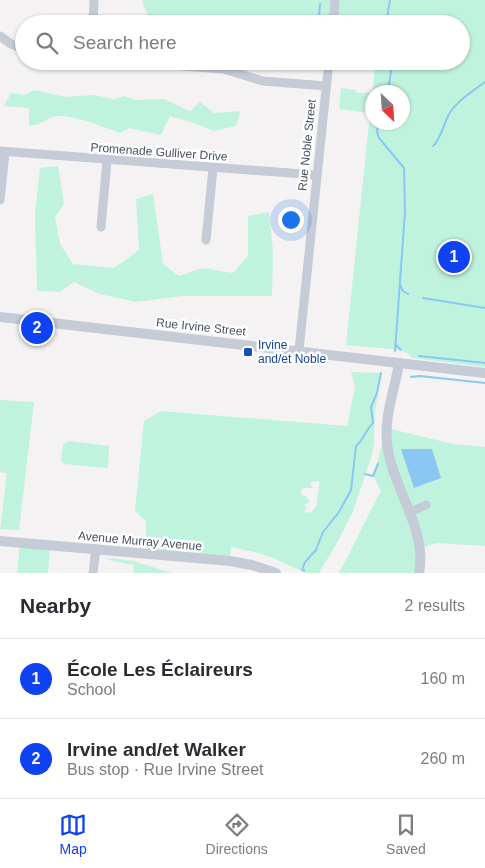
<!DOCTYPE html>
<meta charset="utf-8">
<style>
:root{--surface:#fff;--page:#f2f2f3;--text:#2b2b33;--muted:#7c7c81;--line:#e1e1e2;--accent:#0e42f2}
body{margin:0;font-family:Arial,sans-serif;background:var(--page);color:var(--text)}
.compass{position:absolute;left:365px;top:85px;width:45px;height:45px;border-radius:50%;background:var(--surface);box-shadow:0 1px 4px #0004;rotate:155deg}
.you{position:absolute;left:290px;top:219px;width:18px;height:18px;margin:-12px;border:4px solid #fff;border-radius:50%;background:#1a73e8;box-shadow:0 0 0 8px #1a73e833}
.badge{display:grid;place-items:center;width:32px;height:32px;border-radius:50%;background:var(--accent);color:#fff;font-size:16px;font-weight:700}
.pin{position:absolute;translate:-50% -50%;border:2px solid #fff;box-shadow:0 1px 5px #0006}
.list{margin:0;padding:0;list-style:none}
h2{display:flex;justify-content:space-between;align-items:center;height:65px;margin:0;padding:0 20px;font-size:21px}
h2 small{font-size:16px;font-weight:400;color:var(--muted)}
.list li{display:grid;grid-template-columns:32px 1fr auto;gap:15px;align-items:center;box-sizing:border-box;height:80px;padding:0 20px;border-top:1px solid var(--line)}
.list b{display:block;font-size:19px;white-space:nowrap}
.list p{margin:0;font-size:16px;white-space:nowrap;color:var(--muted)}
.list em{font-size:16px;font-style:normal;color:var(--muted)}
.icon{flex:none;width:28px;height:28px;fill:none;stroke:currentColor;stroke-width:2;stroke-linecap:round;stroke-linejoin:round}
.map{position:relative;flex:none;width:485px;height:573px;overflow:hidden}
.search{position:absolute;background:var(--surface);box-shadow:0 1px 4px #0004;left:15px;right:15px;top:15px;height:55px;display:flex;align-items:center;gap:12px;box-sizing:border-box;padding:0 18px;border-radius:28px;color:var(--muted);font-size:19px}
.sheet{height:225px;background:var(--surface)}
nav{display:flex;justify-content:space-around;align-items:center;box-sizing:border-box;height:70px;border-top:1px solid var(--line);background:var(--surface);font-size:14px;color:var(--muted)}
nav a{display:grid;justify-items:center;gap:2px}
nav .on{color:var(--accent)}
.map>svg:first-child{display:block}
</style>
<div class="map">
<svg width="485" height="573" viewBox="0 0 485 573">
<rect width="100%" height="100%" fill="#f4f2f2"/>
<g fill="#bff3de" fill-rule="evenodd">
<polygon points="142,0 485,0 485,367 412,358 407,353 401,350 346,345 370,113 339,109 341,88 356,90 357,93 372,93 372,122 402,122 402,92 373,92 375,61 461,61 461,24 194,24 156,21 154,24 99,24 99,17 148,16"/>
<path d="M34,90L65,97L92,95L115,99L124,96L136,100L164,99L190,111L200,102L214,113L241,111L236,126L213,131L194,123L170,116L161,135L129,128L120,133C103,127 77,116 58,116C47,117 40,127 29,125V108L4,106L11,93L25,95Z"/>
<polygon points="58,166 64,204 55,217 60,244 73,264 114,268 139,250 136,199 153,194 163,264 179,276 202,268 233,273 248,256 248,216 269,212 273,251 272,296 182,296 136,302 100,294 74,282 60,292 37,291 35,213 40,168"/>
<path d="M351,372L381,373L375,412L374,443L371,458L353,511L339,539L319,573H306L273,558L255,552L231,547L230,561L146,553V521L135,511L144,421L161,411L347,426L355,387ZM320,481L316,507L310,513L302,511L307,509L304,505L310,502L306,496L301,495L302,488H313L310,482Z"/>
<polygon points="0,400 34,402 19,530 0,529 7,473 0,472"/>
<path d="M387,428L453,444L485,447V546L437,543L420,548L419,573H339C354,546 366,518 381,491L373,476Z"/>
<polygon points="69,441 109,446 108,466 106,468 64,464 61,459 63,445"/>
<polygon points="20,543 50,545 48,573 17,573"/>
<polygon points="110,558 133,561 172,573 134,573 133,565 108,560"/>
</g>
<polygon fill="#8ac7f2" points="401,449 432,449 441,478 414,488"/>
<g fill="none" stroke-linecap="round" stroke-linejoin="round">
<g stroke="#8ac7f2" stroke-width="2">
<polyline points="319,18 320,4"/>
<polyline points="386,24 390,0"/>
<polyline points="388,92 391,71 390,61"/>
<polyline points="378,122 377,132 379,138 404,168 405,211 395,351"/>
<path d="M433,146C440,141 444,123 449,114C457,101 473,91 485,82"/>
<polyline points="400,285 403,291 408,294"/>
<polyline points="423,298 485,308"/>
<polyline points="396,345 401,350"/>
<polyline points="419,356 485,363"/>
<polyline points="411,377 420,376 485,383"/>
<polyline points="365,474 373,476 378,464"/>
<path d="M302,570L305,562L316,550L323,532L339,512L351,490L356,446C364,439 365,431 373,423L371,407L377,393L381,373"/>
<polyline points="304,571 304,570"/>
</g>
<g stroke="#c5cbd7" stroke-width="9">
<polyline points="93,24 94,0"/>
<polyline points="333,24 335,0"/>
<polyline points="0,36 11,44 24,49"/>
<polyline points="118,61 223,69 263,81 326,86"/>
<polyline points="0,151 316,175"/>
<polyline points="0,200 5,153"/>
<polyline points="101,227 107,160"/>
<polyline points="206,240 213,168"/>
<polyline points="299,350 329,61"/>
<polyline points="410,512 426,505"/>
<polyline points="93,573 96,549"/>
</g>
<g stroke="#c5cbd7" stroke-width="10">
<polyline points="0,317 485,373"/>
<path d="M399,363C395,389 384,416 387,443C391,486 428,529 419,573"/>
<polyline points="0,541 230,561 252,565 276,573"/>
</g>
</g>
<rect fill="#1a4fb4" stroke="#fff" stroke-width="2" x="243" y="347" width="10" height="10" rx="2.5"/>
<g text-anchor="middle" stroke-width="5" stroke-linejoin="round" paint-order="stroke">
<g font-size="12" fill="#485061" stroke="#fff">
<text transform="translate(307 145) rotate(-84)" y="4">Rue Noble Street</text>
<text transform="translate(159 152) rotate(4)" y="4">Promenade Gulliver Drive</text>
<text transform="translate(201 327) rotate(6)" y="4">Rue Irvine Street</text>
<text transform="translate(140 541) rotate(5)" y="4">Avenue Murray Avenue</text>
</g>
<g font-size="12" fill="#164399" stroke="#fff" text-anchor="start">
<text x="258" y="349">Irvine<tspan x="258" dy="14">and/et Noble</tspan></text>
</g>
</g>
</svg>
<svg class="compass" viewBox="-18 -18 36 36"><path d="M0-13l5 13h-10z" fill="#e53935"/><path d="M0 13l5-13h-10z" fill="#7c7c81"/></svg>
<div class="you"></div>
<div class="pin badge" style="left:454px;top:257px">1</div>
<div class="pin badge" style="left:37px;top:328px">2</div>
<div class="search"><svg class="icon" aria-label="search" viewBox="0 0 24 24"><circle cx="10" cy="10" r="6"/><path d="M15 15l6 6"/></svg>Search here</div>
</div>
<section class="sheet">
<h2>Nearby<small>2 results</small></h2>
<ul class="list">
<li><span class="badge">1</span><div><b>École Les Éclaireurs</b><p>School</p></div><em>160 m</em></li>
<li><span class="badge">2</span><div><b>Irvine and/et Walker</b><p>Bus stop · Rue Irvine Street</p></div><em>260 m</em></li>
</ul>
</section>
<nav>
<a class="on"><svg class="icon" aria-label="map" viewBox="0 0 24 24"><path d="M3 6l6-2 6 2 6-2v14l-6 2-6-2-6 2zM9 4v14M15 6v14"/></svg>Map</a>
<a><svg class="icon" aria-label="directions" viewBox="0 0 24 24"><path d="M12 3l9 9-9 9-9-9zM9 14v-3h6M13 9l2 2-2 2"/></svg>Directions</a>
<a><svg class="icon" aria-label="saved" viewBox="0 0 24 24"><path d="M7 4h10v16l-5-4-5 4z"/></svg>Saved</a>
</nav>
